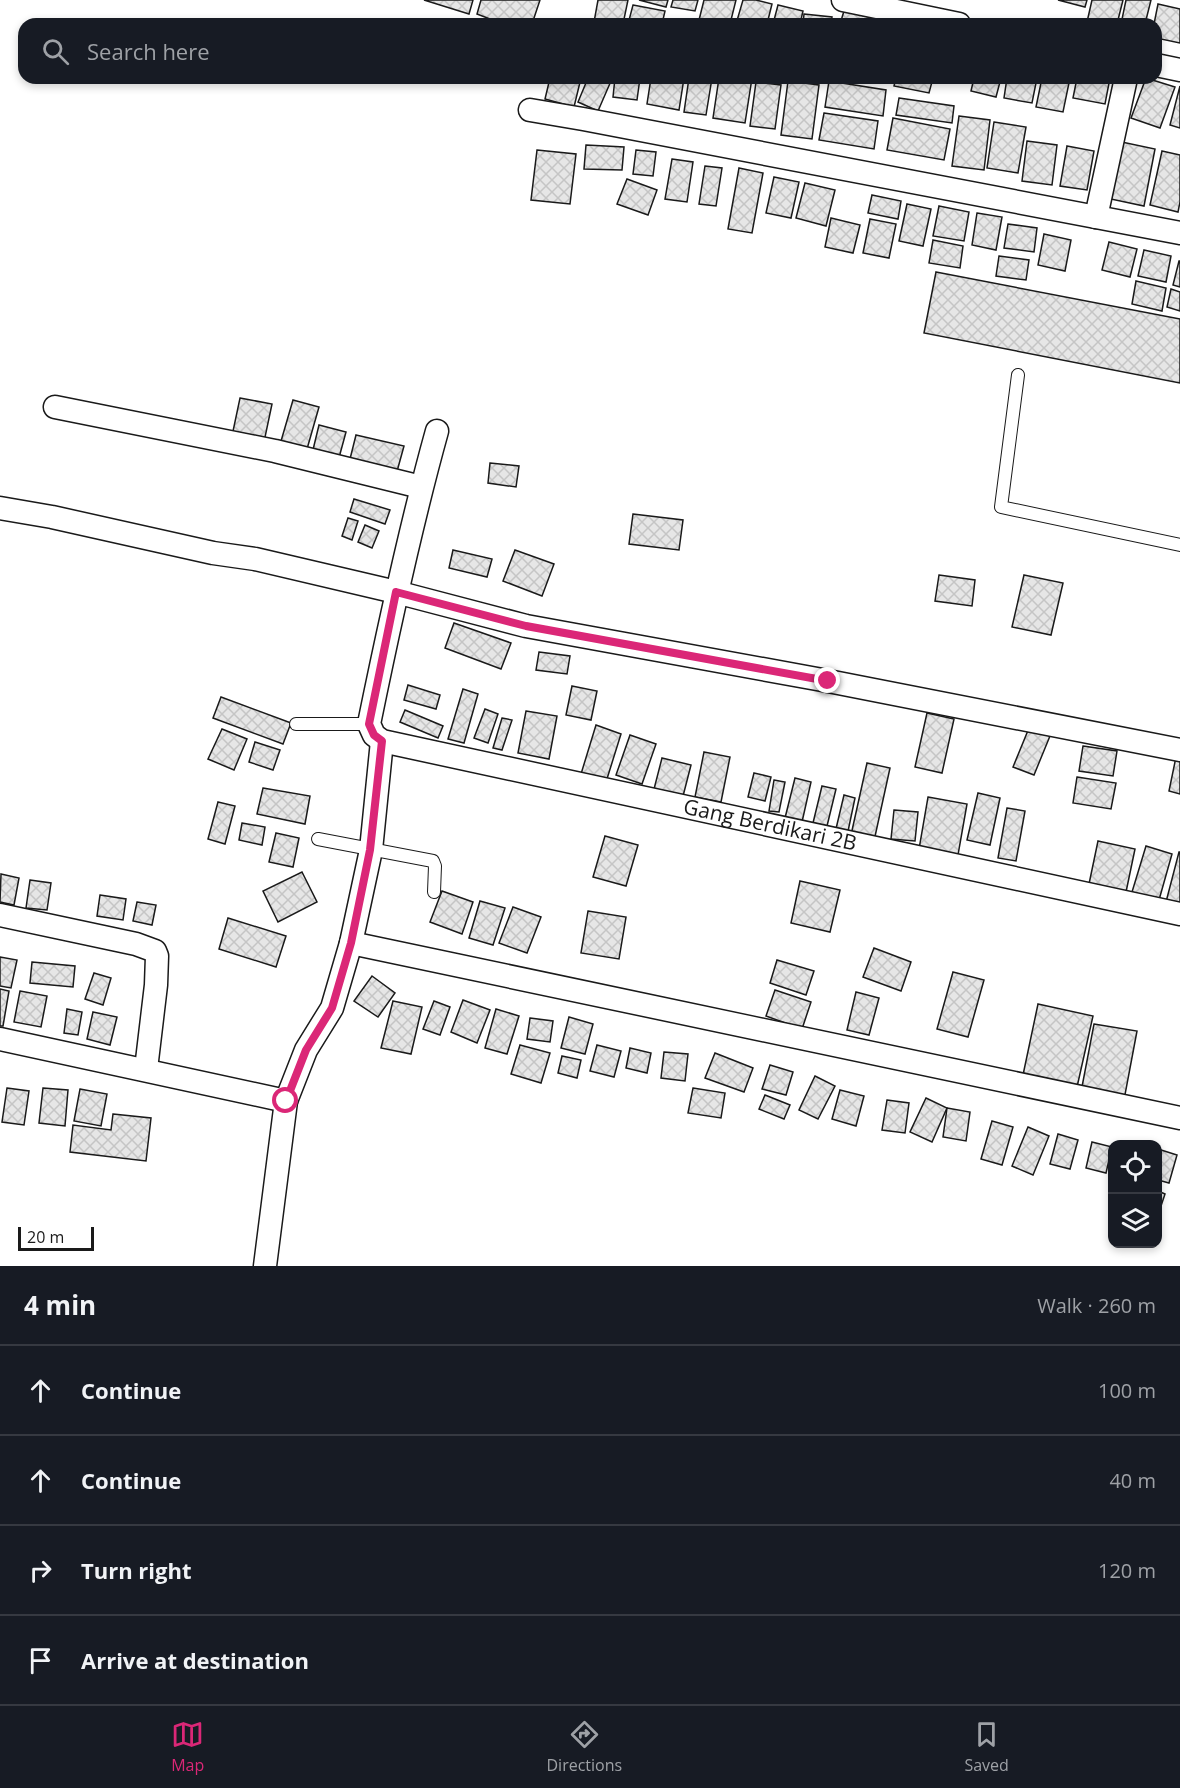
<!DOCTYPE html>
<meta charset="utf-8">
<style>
:root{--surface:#171b24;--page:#20242c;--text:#f1f3f6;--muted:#9ea1a6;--line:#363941;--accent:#db2777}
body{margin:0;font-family:"Open Sans",sans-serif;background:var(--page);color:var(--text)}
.controls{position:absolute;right:18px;bottom:18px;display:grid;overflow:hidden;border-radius:12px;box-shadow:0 3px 9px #0003}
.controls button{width:54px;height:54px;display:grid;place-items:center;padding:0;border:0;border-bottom:2px solid var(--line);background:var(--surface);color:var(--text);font:30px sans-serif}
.scale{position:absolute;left:18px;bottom:15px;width:76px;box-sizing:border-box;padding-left:6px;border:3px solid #1a1a1a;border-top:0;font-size:16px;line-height:21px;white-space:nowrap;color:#1a1a1a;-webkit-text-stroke:4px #fff;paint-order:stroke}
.stop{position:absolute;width:18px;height:18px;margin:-14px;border:4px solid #db2777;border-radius:50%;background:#fff}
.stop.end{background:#db2777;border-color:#fff;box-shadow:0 2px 6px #0008}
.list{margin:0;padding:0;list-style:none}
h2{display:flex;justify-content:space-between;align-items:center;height:78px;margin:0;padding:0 24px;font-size:26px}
h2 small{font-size:20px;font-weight:400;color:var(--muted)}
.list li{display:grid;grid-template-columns:39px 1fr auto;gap:18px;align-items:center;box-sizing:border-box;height:90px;padding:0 24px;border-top:2px solid var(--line)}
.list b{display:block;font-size:22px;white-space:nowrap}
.list em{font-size:20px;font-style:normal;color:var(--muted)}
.icon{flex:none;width:33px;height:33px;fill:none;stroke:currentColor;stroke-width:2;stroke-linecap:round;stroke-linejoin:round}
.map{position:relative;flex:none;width:1180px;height:1266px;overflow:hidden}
.search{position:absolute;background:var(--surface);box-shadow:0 3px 9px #0003;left:18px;right:18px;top:18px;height:66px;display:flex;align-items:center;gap:15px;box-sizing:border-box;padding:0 21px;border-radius:18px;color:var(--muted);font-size:22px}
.sheet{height:438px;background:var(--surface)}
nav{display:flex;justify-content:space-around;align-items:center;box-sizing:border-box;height:84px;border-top:2px solid var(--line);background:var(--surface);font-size:16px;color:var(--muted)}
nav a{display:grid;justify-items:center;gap:3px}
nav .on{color:var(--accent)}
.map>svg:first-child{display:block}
</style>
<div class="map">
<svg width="1180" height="1266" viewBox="0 0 1180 1266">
<defs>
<pattern id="building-cross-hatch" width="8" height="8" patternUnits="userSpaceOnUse" patternTransform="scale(1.5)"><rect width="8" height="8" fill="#e6e6e6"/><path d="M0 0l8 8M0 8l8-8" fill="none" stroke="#c5c5c5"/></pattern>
</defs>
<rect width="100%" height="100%" fill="#fff"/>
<g fill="url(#building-cross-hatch)" stroke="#1a1a1a" stroke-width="1.5">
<polygon points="424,0 473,0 469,14"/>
<polygon points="481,0 540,0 532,24 503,24 477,14"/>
<polygon points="598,0 628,0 623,24 594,22"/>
<polygon points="639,0 668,0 666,7"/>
<polygon points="673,0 698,0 695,11 671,7"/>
<polygon points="704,0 736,0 730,24 698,24"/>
<polygon points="743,0 756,0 772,4 767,24 736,24"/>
<polygon points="1058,0 1087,0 1085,7"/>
<polygon points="1092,0 1123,0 1117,24 1098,24 1087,22"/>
<polygon points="1126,0 1151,0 1145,24 1121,24"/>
<polygon points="1158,4 1180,9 1180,43 1156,38 1156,24 1154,24"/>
<polygon points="633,5 665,11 662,24 628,24"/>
<polygon points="778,5 803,11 800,24 773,24"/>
<polygon points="844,11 873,18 871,24 840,24"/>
<polygon points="804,14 832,17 831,24 803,24"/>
<polygon points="550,78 581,78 574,107 545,99"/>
<polygon points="588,78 604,78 611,81 598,111 578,102"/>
<polygon points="615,78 640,78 637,100 613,97"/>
<polygon points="651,78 684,78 679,110 647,104"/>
<polygon points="689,78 712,78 706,115 684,112"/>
<polygon points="719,78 752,78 745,123 713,118"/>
<polygon points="896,78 933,78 929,93 894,86"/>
<polygon points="974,78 1001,78 996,97 971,91"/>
<polygon points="1007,78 1037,78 1032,103 1004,98"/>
<polygon points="1042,78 1070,78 1063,112 1036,107"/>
<polygon points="1077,78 1110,78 1105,104 1073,98"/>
<polygon points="1146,78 1175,87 1160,128 1131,118"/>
<polygon points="788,81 819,85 812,139 781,135"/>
<polygon points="829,81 886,90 883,116 825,107"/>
<polygon points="756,82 781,85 775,129 750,126"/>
<polygon points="1180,86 1180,128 1170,125"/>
<polygon points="899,98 954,106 952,123 896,115"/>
<polygon points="824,113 878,121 874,149 819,140"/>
<polygon points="959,116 990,120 984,170 952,166"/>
<polygon points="893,118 950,129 944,160 887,150"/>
<polygon points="994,122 1026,127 1018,173 987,168"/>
<polygon points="1027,141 1057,145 1052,185 1022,181"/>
<polygon points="1117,141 1155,149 1144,206 1106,198"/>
<polygon points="586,145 624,147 622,170 584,169"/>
<polygon points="1067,146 1094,151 1087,190 1060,186"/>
<polygon points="537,150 576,154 570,204 531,200"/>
<polygon points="636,150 656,152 653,176 633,174"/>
<polygon points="1162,151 1180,155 1180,202 1178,212 1150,205"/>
<polygon points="672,159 693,162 687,202 665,199"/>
<polygon points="705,166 722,168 716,206 699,204"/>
<polygon points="739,168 763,173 752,233 728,229"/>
<polygon points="774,177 799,182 791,218 766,213"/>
<polygon points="627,179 657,190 648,215 617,204"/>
<polygon points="805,183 835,190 826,226 796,218"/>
<polygon points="872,195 901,201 898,219 868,213"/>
<polygon points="907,204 931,209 923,246 899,241"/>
<polygon points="939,206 969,212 964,241 933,236"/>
<polygon points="977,213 1002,217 996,250 972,245"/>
<polygon points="831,218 860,225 853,253 825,247"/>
<polygon points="870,219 896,224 889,258 863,253"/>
<polygon points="1008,224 1037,228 1034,252 1004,248"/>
<polygon points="1044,234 1071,240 1065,271 1038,265"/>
<polygon points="933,240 963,246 960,268 929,263"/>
<polygon points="1109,242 1137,249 1130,277 1102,270"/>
<polygon points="1144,250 1171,256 1166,282 1138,276"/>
<polygon points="999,256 1029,260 1026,280 996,276"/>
<polygon points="1179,261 1180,261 1180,287 1173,285"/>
<polygon points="936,272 1180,319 1180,383 924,333"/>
<polygon points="1136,281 1166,288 1162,311 1132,304"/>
<polygon points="1171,289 1180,292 1180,311 1167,307"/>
<polygon points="240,398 272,404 264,442 232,436"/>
<polygon points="293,400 319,407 305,456 279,448"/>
<polygon points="319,425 346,432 337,465 311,458"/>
<polygon points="356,435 404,446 396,475 349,463"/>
<polygon points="490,463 519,466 516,487 488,483"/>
<polygon points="354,499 390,510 385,524 350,512"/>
<polygon points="633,514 683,520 679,550 629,544"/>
<polygon points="348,518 358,521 352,540 342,536"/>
<polygon points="365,525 379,531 372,548 358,542"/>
<polygon points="453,550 492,559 487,577 449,568"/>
<polygon points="515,550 554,564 542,596 503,581"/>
<polygon points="939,575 975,580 972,606 935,601"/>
<polygon points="1024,575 1063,583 1051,635 1012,627"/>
<polygon points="454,623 511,643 501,669 445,648"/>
<polygon points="539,652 570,656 567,674 536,670"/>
<polygon points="408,685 440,695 436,709 404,700"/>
<polygon points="572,686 597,691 591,720 566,715"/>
<polygon points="463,689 478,694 464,743 448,739"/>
<polygon points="221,697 291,723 283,744 213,718"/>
<polygon points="485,709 498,714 488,743 474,738"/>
<polygon points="405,710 443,726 438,738 400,722"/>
<polygon points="526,711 557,716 549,759 518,753"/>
<polygon points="927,713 954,719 942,773 915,767"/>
<polygon points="502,718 512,720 502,750 493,748"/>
<polygon points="596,725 621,734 606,782 581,774"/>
<polygon points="1029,728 1050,736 1034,775 1013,767"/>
<polygon points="222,729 247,739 234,770 208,759"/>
<polygon points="630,735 656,744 642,784 616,775"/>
<polygon points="255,742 280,750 273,770 249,762"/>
<polygon points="1083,746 1117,751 1113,776 1079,771"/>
<polygon points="704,752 730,757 721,802 695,797"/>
<polygon points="1176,757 1180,758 1180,794 1169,791"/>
<polygon points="662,758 691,765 682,800 653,793"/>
<polygon points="867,763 890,768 874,841 851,835"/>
<polygon points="754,773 771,777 765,801 748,797"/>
<polygon points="1077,777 1116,783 1111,809 1073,803"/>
<polygon points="795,778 811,782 802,822 785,818"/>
<polygon points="774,780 785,782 779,812 769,811"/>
<polygon points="822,786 836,789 827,826 813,823"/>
<polygon points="263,788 310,796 305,824 257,814"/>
<polygon points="978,793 1000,798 990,845 967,840"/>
<polygon points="844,795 855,798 847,836 835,833"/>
<polygon points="928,797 967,804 958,855 919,849"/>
<polygon points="218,802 235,806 225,844 208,839"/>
<polygon points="1007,808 1025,811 1016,861 998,858"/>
<polygon points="894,810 918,812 915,841 891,839"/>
<polygon points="242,823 265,827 262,845 239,840"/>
<polygon points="276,833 299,838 293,867 269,862"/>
<polygon points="605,836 638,845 626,886 593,877"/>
<polygon points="1098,841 1135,849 1126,892 1089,884"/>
<polygon points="1146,846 1172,854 1159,900 1132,892"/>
<polygon points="1179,852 1180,852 1180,905 1166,902"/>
<polygon points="302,872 317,902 278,922 263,891"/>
<polygon points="1,874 19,878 14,905 0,902"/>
<polygon points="30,880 51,883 47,910 26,908"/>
<polygon points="800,881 840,890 830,932 791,923"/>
<polygon points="442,891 473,902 462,934 430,922"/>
<polygon points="100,895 126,899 123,920 97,916"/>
<polygon points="480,901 505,908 493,945 469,938"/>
<polygon points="137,902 156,905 152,925 133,921"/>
<polygon points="513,907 541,917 527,953 499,943"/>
<polygon points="588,911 626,917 619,959 581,953"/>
<polygon points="228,918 286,936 276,967 219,949"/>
<polygon points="874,948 911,962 901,991 863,977"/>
<polygon points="0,957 17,960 11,988 0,986"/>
<polygon points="777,960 814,971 806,995 770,983"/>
<polygon points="32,962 75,966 73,987 30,983"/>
<polygon points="953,972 984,980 968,1037 937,1029"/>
<polygon points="94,973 111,978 103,1005 85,999"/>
<polygon points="372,976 395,993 378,1017 354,1001"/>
<polygon points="0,989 9,991 3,1026 0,1026"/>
<polygon points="775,990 811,1002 802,1029 766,1016"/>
<polygon points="20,991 47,996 41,1027 14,1022"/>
<polygon points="856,992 879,998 869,1035 847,1030"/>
<polygon points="463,1000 490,1010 477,1043 451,1032"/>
<polygon points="393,1001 422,1007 411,1054 381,1048"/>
<polygon points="434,1001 450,1007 440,1035 423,1029"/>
<polygon points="1038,1004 1093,1016 1077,1087 1023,1075"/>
<polygon points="67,1009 82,1012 78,1035 64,1033"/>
<polygon points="496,1009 519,1016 507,1054 485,1048"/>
<polygon points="93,1012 117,1017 110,1045 87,1039"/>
<polygon points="569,1017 593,1024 585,1054 561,1048"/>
<polygon points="530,1018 553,1021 550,1042 527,1039"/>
<polygon points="1094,1024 1137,1031 1124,1100 1081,1092"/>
<polygon points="520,1045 550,1053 541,1083 511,1074"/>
<polygon points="597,1045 621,1051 614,1077 590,1071"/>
<polygon points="630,1048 651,1053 647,1073 626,1068"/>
<polygon points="664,1052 688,1054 685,1081 661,1078"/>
<polygon points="715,1053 753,1068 744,1092 705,1078"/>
<polygon points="562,1056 581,1060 577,1078 558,1073"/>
<polygon points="770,1065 793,1072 786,1095 762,1089"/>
<polygon points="815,1076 835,1086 818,1119 799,1110"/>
<polygon points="7,1088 29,1091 24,1125 2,1122"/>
<polygon points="43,1088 68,1090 65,1126 39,1123"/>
<polygon points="693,1088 725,1093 721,1118 688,1113"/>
<polygon points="80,1089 107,1094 101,1126 74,1121"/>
<polygon points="840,1090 864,1096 856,1126 832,1119"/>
<polygon points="765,1095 790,1105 784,1119 759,1109"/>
<polygon points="926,1098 947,1108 932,1142 910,1132"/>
<polygon points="887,1100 909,1103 905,1133 882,1130"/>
<polygon points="947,1108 970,1112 966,1141 943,1137"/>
<polygon points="113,1114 151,1118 146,1161 70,1152 73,1125 111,1130"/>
<polygon points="992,1121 1013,1127 1002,1165 981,1159"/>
<polygon points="1028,1127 1049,1136 1033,1175 1012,1166"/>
<polygon points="1058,1134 1078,1140 1070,1169 1050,1164"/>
<polygon points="1092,1142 1112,1147 1106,1173 1086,1168"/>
<polygon points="1158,1149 1177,1155 1169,1183 1158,1180"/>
<polygon points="1158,1191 1165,1194 1159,1212 1158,1212"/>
</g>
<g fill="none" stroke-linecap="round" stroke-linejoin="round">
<g stroke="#1a1a1a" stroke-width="14">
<g id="service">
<polyline points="1018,375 1001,507 1180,545"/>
<polyline points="296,724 369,724"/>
<polyline points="318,839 433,861 435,866 434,892"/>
</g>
</g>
<g stroke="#1a1a1a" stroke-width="25">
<g id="minor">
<polyline points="843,0 959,24"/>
<polyline points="1156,65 1180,70"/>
<polyline points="530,110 583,119 1180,233"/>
<polyline points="1096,217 1126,78"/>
<polyline points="55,407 275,451 421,487"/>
<path id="s1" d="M437,431C410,528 389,626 369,724L374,735L382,741L1180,914"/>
<polyline points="0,508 52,517 213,553 255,559 396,592 526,626 828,681 1180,750"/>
<polyline points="0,915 136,944 155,951 157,956 156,985 146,1069"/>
<polyline points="351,943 1180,1118"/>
<polyline points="0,1039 286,1101"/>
<polyline points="265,1266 286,1101 306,1050 332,1008 351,943 371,850 382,741"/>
</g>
</g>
<use href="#service" stroke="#fff" stroke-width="12"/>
<use href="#minor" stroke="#fff" stroke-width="22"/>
</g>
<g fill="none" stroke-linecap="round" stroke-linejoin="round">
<polyline stroke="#db2777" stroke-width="8" points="286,1101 306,1050 332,1008 351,943 370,850 382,741 374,735 369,724 396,592 526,626 828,681"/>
</g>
<g text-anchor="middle" stroke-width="4.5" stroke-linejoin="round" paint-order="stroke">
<g font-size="21" fill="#1a1a1a" stroke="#fff">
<text dy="7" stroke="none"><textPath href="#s1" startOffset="720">Gang Berdikari 2B</textPath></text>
</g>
</g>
</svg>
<div class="controls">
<button><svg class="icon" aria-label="locate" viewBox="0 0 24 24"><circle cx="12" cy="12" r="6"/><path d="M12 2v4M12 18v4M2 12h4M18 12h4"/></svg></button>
<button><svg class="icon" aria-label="layers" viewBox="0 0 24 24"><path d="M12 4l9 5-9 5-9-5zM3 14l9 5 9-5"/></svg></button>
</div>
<div class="scale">20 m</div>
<div class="stop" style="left:286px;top:1101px"></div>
<div class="stop end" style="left:828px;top:681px"></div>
<div class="search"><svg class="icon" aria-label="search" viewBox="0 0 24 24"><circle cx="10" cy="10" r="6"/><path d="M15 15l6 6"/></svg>Search here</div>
</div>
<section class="sheet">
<h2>4 min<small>Walk · 260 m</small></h2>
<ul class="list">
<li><svg class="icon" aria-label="ahead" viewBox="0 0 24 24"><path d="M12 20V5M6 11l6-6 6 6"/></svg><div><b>Continue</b></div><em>100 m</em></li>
<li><svg class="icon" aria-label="ahead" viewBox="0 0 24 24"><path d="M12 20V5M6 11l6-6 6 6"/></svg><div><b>Continue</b></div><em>40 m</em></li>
<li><svg class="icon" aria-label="right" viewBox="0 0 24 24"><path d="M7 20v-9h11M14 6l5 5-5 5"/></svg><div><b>Turn right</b></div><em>120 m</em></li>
<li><svg class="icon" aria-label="arrive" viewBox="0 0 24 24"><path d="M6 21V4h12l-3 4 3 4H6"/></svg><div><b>Arrive at destination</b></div></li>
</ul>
</section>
<nav>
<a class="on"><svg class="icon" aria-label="map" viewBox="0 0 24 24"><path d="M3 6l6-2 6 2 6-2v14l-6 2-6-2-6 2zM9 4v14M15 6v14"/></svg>Map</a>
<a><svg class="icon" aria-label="directions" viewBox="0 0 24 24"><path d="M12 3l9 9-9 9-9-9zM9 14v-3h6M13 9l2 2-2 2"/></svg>Directions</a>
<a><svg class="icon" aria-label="saved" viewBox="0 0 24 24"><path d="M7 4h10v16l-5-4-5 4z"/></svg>Saved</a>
</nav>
